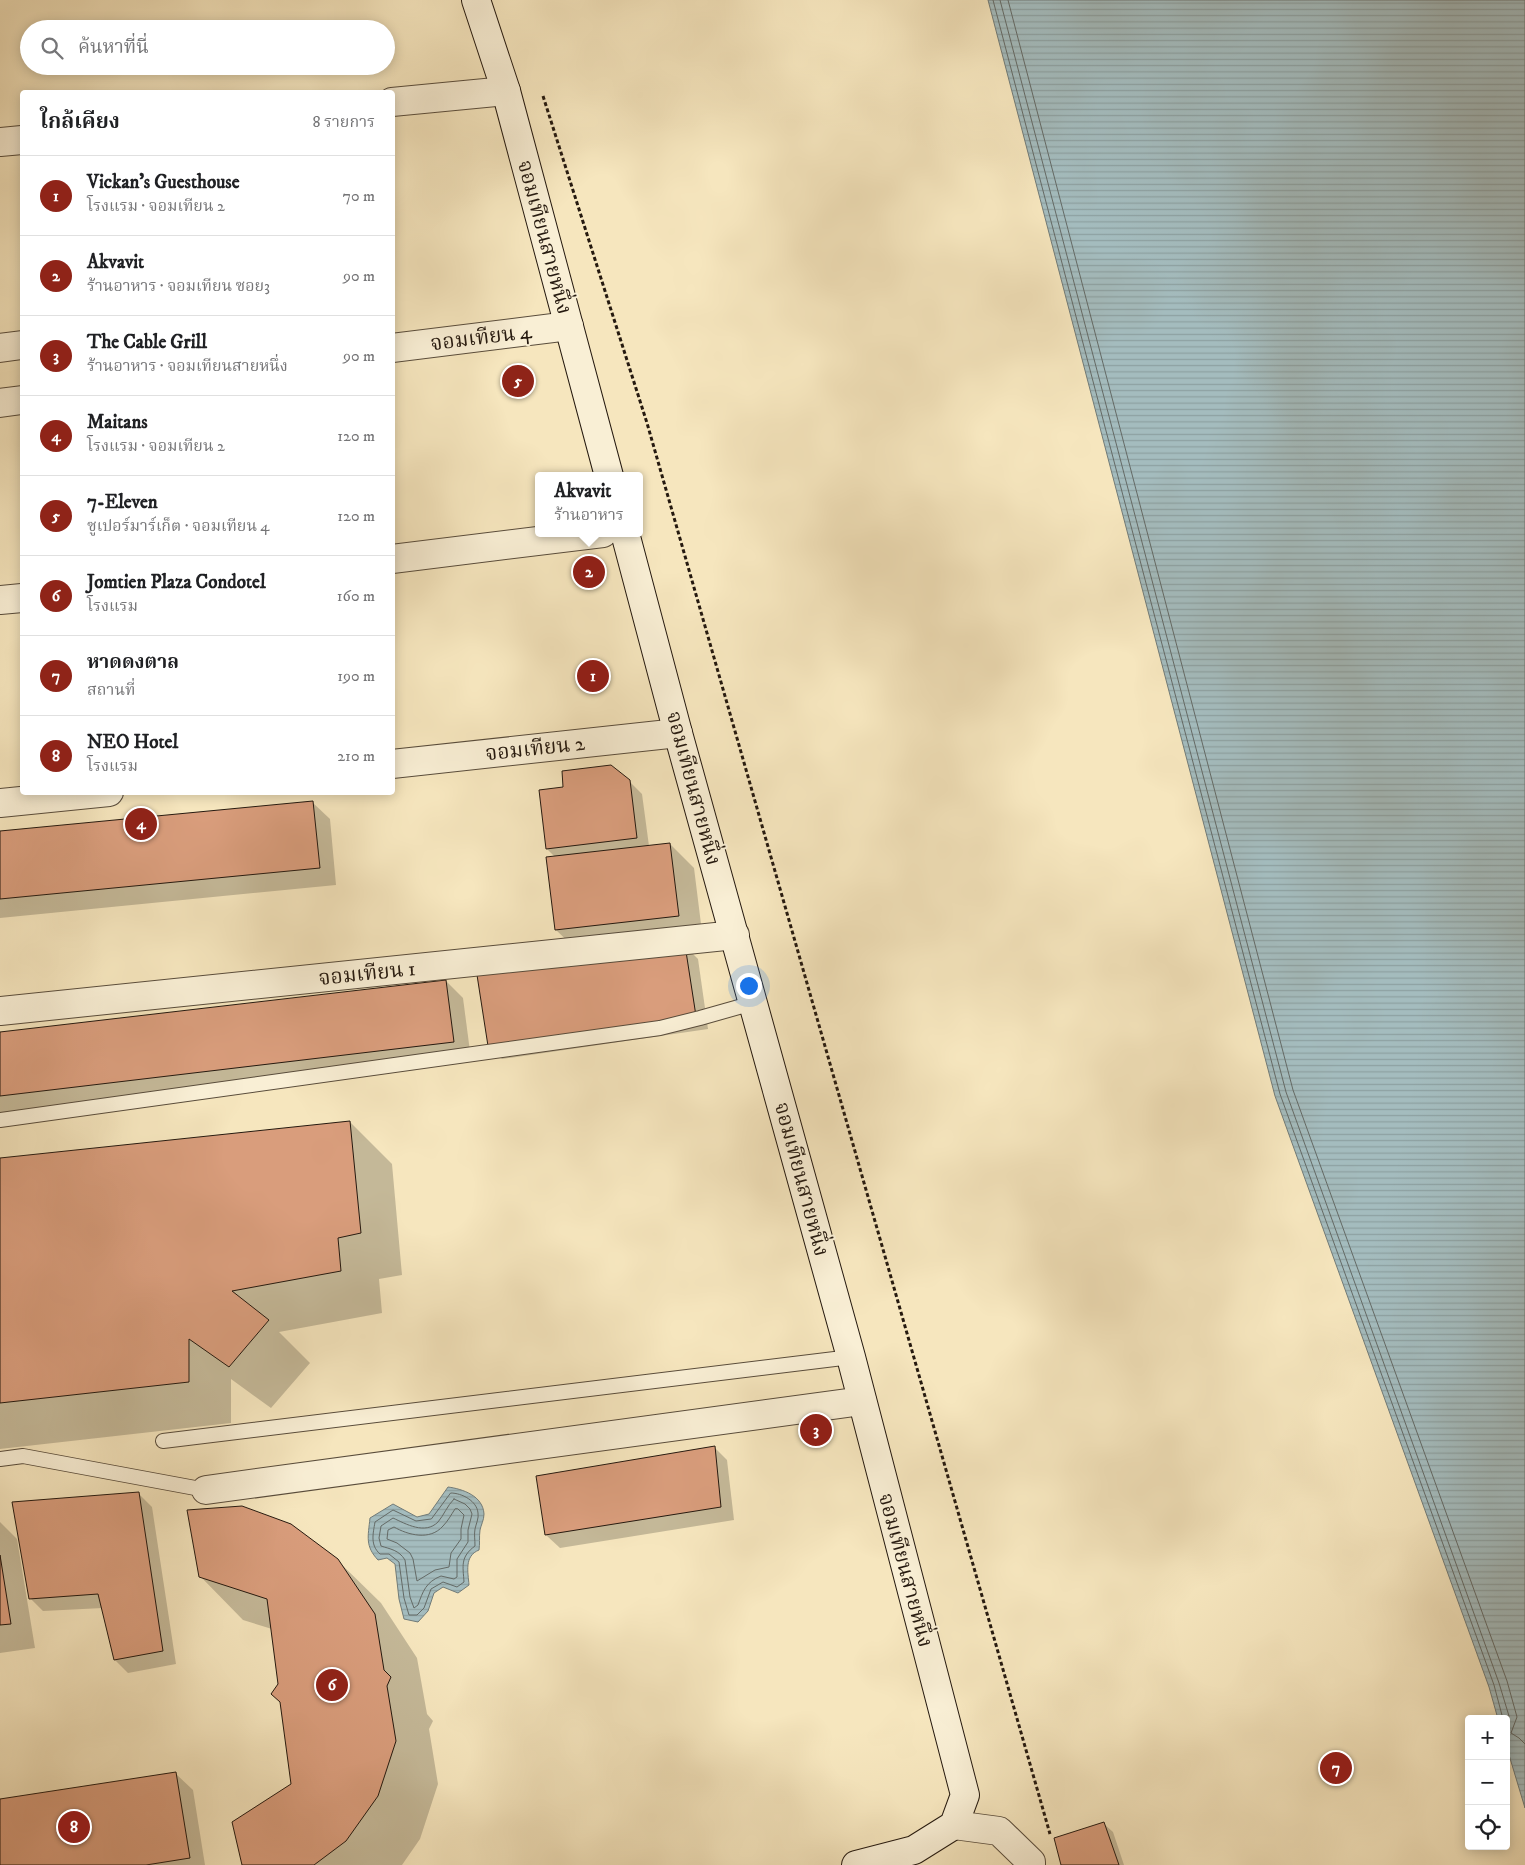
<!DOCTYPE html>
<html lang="th">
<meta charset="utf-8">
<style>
:root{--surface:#fff;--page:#f6f6f6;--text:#202124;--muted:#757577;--line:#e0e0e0;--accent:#8f2418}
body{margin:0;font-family:"IM FELL DW Pica","Noto Serif Thai",serif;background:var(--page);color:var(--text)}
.controls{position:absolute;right:15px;bottom:15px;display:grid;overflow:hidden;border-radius:5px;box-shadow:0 2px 12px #0003}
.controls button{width:45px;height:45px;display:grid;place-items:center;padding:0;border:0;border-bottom:1px solid var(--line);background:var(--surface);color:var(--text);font:25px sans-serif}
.you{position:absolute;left:748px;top:985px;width:18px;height:18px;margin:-12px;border:4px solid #fff;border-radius:50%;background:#1a73e8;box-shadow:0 0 0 8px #1a73e833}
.badge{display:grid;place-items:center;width:32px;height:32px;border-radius:50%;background:var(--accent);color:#fff;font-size:16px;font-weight:700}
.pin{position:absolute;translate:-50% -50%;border:2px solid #fff;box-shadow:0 1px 5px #0006}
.popup{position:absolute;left:535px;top:472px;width:108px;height:65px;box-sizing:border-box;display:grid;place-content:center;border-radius:5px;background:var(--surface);filter:drop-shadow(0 1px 4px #0005);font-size:16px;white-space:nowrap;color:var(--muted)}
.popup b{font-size:19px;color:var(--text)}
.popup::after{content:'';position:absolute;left:50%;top:100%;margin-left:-10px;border:10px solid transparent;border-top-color:var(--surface)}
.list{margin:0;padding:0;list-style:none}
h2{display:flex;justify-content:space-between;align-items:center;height:65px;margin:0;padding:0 20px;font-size:21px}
h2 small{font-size:16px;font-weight:400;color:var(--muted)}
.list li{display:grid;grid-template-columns:32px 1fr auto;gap:15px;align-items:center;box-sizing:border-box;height:80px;padding:0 20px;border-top:1px solid var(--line)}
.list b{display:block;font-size:19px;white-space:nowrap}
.list p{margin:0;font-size:16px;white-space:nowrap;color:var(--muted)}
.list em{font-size:16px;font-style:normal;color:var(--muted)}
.icon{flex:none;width:28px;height:28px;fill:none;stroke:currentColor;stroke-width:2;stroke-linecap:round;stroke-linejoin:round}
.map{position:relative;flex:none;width:1525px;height:1865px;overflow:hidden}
.search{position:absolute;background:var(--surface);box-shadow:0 2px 12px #0003;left:20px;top:20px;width:375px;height:55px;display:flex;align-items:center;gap:12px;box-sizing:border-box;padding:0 18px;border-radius:28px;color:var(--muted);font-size:19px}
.panel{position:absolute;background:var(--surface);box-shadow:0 2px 12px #0003;left:20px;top:90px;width:375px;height:705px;border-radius:5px}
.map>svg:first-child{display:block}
</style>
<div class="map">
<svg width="1525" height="1865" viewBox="0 0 1525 1865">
<defs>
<pattern id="water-rules" width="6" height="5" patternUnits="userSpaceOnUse" patternTransform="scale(1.25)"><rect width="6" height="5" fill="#a4bcbe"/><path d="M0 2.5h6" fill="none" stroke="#8da1a2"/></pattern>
</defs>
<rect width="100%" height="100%" fill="#f6e6be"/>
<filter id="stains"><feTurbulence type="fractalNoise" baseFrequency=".004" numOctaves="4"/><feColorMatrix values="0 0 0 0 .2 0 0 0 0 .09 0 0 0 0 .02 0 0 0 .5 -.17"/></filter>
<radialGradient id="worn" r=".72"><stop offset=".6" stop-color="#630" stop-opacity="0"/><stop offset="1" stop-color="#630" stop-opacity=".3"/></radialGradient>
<g fill="url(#water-rules)" stroke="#717b78">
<polygon points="988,0 1525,0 1525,1808 1506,1745 1506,1719 1498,1719 1489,1687 1275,1096"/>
<path d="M448,1487C463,1489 483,1496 484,1514C484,1520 481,1525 480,1530C479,1537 480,1544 479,1550C464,1556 468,1572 469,1585L458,1593L443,1587L434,1593L428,1611L418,1622L404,1619L399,1599L395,1564L387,1558L378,1560C365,1546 368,1537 370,1518L393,1504L417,1517L429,1514Z"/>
</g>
<g fill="#0003">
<polygon points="629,781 642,794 649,846 670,844 694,868 703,940 581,954 556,930 555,857 547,849"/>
<polygon points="312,802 330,819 336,885 0,918 0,833"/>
<polygon points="685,946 698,959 708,1029 502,1059 489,1046"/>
<polygon points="446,981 463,998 471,1059 0,1115 0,1034"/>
<polygon points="350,1122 392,1164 402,1275 379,1279 382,1313 279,1332 310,1363 271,1408 231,1379 231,1423 0,1449 0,1159"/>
<polygon points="714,1447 727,1460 734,1520 560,1548 546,1535"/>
<polygon points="139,1494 152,1507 176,1664 128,1673 115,1660 103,1608 43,1611 30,1598"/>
<polygon points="0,1522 17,1539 35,1648 0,1653"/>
<polygon points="337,1560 381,1603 417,1658 427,1714 433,1721 429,1729 438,1784 420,1839 402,1865 244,1865 292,1785 272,1629 243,1620 200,1576"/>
<polygon points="175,1773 193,1790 205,1865 0,1865 0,1800"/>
<polygon points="1104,1824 1113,1832 1124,1865 1062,1865"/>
</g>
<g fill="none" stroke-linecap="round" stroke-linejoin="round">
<g stroke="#646a66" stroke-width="1">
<polyline points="993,0 1280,1094 1494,1685 1503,1719"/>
<polyline points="1000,0 1286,1092 1499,1683 1509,1716 1506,1726"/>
<polyline points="1008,0 1293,1090 1507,1681 1517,1717 1511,1733 1519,1738 1525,1744"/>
<path d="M451,1493C462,1493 477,1501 478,1513C479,1518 476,1524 475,1529C474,1534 475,1540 475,1546C460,1557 463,1566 464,1582L457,1587L443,1582L431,1589L424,1608L417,1615H409L404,1598L399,1562L389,1554H380C370,1545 373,1534 375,1522L393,1510L416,1521L431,1519Z"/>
<path d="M454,1499L465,1504L470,1509L472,1514L468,1530V1542L457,1559V1577L454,1579L441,1576C426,1582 423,1591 418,1605L414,1608L410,1597L405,1560C399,1550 390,1549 381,1546L379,1538L381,1526L393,1518C406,1524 425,1535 438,1522C444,1515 447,1506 454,1499Z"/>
<path d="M458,1509L464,1515L461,1529V1539L451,1553L449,1567L435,1570L417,1581L413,1559L410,1553L397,1543L387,1539L388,1530L394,1527C408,1535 430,1541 443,1526C448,1521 451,1515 455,1509Z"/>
</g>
</g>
<g fill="#d99d7c" stroke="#25190f">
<polygon points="611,765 630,780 637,838 546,849 539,790 563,787 562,771"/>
<polygon points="313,801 320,868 0,899 0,831"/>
<polygon points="670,843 679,916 555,930 546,857"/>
<polygon points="685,945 696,1016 488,1046 477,975"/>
<polygon points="446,980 454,1042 0,1096 0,1032"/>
<polygon points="350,1121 361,1233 338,1238 341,1271 232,1291 269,1320 229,1367 189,1339 189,1382 0,1403 0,1158"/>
<polygon points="715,1446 721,1507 545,1535 536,1476"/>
<polygon points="139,1492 163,1651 114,1660 98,1594 29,1599 12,1502"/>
<polygon points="242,1506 291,1524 338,1559 375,1614 384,1670 391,1677 387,1686 396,1741 378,1796 346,1841 314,1865 242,1865 232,1822 291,1784 280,1702 271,1694 278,1684 267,1599 199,1577 187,1510"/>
<polygon points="0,1555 11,1624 0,1625"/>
<polygon points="176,1772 190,1858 146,1865 0,1865 0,1799"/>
<polygon points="1104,1822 1119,1865 1061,1865 1054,1838"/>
</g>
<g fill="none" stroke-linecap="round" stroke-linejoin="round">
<g stroke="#594c3b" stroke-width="16">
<g id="lane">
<polyline points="0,1120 660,1028 700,1018 753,1003"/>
<polyline points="163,1441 851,1357"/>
<polyline points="0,1459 23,1456 206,1490"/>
</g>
</g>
<g stroke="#594c3b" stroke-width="30">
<g id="street">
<polyline points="392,102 506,91"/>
<polyline points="0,142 22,140"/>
<polyline points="0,348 22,345"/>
<polyline points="392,348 569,326"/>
<polyline points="0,403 22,400"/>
<polyline points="392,559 603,533"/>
<polyline points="0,600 22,598"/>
<polyline points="392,764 678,733"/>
<polyline points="0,803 109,792"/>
<polyline points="0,1011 735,935"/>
<polyline points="206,1490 862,1401"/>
<polyline points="954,1825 999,1831 1031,1862 1031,1865"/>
</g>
</g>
<g stroke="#25190f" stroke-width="30">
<g id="secondary">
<polyline points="476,0 506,91 609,476"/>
<polyline points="625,533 678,733 851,1357 965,1795 954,1825 914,1850 856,1865"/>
</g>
</g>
<polyline stroke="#25190f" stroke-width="3" stroke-dasharray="4 2.5" stroke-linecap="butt" points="543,96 647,423 1050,1834"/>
<use href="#lane" stroke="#f9efd5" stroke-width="14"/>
<use href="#street" stroke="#f9efd5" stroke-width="28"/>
<use href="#secondary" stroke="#f9efd5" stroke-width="28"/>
</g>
<g text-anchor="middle" stroke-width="4" stroke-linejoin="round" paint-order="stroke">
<g font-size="21" fill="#25190f" stroke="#f9efd5">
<text transform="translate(545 237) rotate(75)" y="7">จอมเทียนสายหนึ่ง</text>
<text transform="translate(481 337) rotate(-7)" y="7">จอมเทียน 4</text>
<text transform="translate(535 748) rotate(-6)" y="7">จอมเทียน 2</text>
<text transform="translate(694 788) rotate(75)" y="7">จอมเทียนสายหนึ่ง</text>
<text transform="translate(367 973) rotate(-6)" y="7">จอมเทียน 1</text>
<text transform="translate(802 1179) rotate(75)" y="7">จอมเทียนสายหนึ่ง</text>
<text transform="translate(906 1570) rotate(75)" y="7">จอมเทียนสายหนึ่ง</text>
</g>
</g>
<rect width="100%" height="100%" filter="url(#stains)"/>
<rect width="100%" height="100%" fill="url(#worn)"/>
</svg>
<div class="controls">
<button>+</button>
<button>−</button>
<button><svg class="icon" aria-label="locate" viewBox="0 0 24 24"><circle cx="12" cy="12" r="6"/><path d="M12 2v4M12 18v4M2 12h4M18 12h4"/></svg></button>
</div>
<div class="you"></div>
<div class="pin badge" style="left:593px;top:676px">1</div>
<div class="pin badge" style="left:589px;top:572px">2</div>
<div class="popup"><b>Akvavit</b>ร้านอาหาร</div>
<div class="pin badge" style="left:816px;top:1430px">3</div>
<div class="pin badge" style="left:141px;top:824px">4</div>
<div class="pin badge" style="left:518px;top:381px">5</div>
<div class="pin badge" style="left:332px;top:1685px">6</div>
<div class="pin badge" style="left:1336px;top:1768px">7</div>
<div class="pin badge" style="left:74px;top:1827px">8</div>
<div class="search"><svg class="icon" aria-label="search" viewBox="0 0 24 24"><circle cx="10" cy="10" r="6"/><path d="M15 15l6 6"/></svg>ค้นหาที่นี่</div>
<section class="panel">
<h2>ใกล้เคียง<small>8 รายการ</small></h2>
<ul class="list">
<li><span class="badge">1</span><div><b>Vickan's Guesthouse</b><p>โรงแรม · จอมเทียน 2</p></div><em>70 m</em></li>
<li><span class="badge">2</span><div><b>Akvavit</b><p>ร้านอาหาร · จอมเทียน ซอย3</p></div><em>90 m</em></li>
<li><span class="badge">3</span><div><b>The Cable Grill</b><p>ร้านอาหาร · จอมเทียนสายหนึ่ง</p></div><em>90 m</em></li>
<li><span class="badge">4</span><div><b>Maitans</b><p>โรงแรม · จอมเทียน 2</p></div><em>120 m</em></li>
<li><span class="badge">5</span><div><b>7-Eleven</b><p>ซูเปอร์มาร์เก็ต · จอมเทียน 4</p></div><em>120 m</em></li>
<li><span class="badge">6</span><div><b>Jomtien Plaza Condotel</b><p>โรงแรม</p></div><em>160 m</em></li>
<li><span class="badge">7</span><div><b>หาดดงตาล</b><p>สถานที่</p></div><em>190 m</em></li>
<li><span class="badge">8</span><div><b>NEO Hotel</b><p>โรงแรม</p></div><em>210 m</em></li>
</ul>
</section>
</div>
